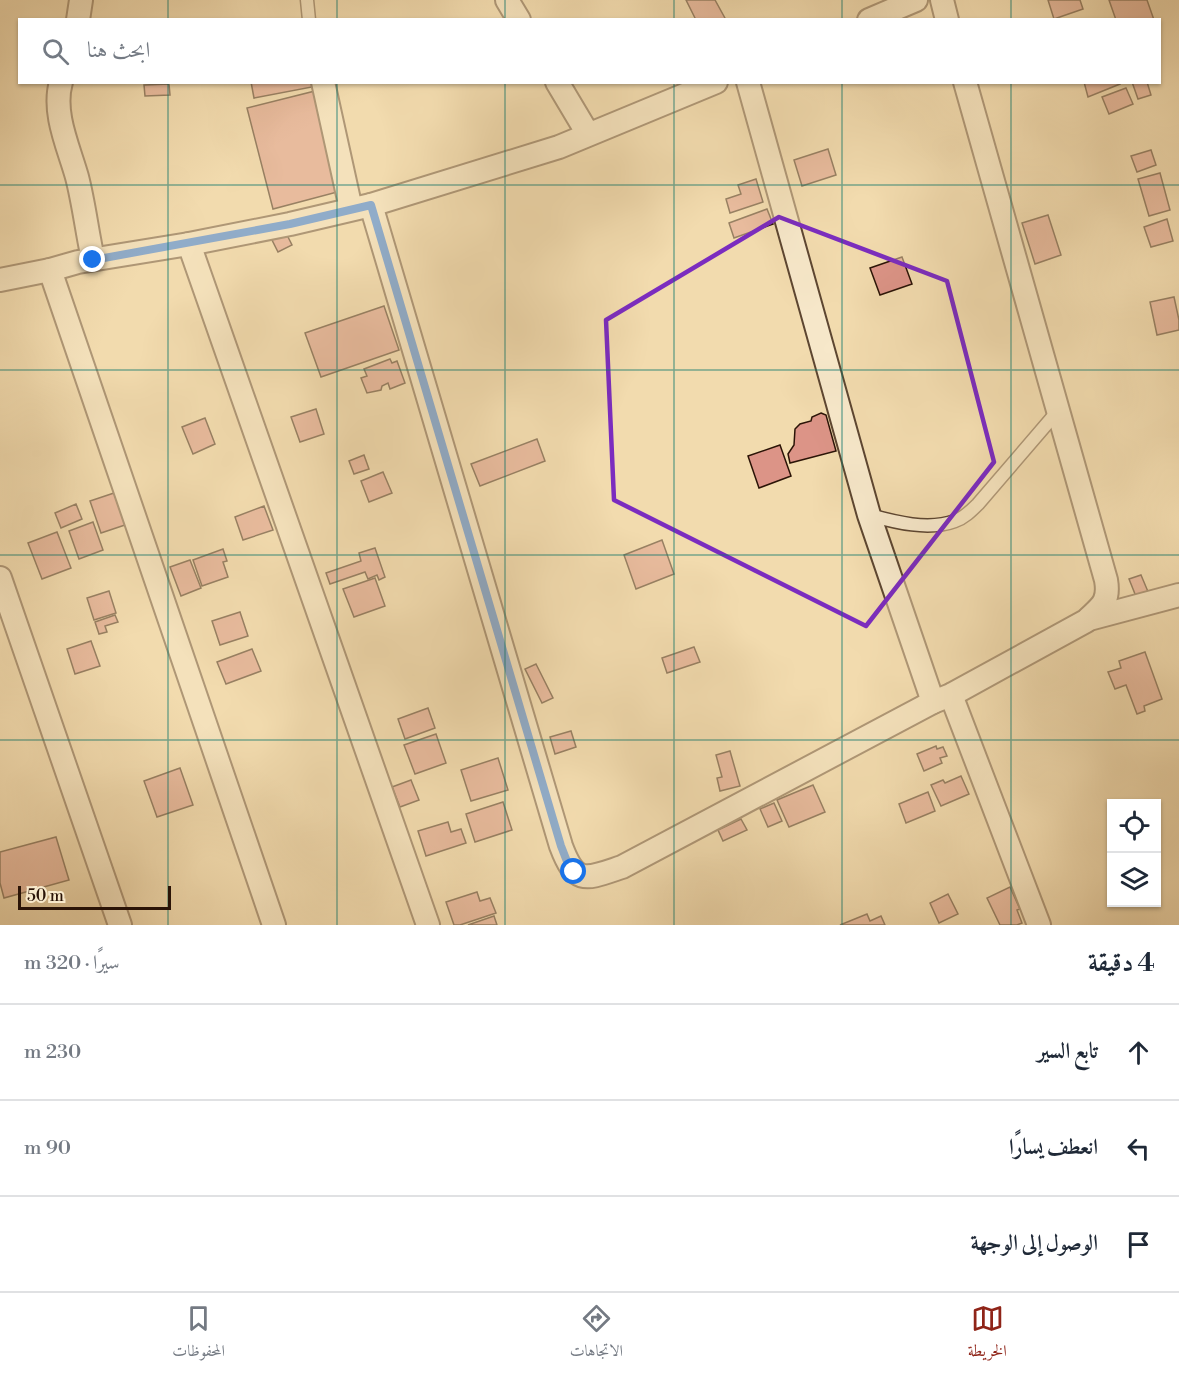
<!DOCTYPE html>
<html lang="ar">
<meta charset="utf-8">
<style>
:root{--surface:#fff;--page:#f6f6f7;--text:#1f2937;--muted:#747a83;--line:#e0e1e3;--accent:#8f2418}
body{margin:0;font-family:"Libre Bodoni",Amiri,serif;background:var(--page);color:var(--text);direction:rtl}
.controls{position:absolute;right:18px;bottom:18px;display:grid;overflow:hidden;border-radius:0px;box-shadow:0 2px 4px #0004}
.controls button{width:54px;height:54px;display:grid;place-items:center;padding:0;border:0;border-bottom:2px solid var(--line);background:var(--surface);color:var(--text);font:30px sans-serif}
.scale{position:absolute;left:18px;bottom:15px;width:153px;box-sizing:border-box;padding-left:6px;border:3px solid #2b1407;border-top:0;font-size:16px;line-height:21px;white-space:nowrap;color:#2b1407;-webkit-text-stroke:4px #f7e8ca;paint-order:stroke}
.stop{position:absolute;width:18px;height:18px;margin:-14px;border:4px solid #1a73e8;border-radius:50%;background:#fff}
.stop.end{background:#1a73e8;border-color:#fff;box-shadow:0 2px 6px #0008}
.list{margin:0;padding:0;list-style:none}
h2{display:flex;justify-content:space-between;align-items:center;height:78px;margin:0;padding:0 24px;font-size:26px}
h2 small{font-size:20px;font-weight:400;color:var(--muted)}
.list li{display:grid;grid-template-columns:39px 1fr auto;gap:18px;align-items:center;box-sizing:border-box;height:96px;padding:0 24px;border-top:2px solid var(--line)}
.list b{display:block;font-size:22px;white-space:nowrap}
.list em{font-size:20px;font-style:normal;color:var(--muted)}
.icon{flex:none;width:33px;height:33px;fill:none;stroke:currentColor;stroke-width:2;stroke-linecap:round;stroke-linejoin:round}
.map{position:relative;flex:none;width:1179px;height:925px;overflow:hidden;direction:ltr}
.search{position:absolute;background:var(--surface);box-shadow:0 2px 4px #0004;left:18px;right:18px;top:18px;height:66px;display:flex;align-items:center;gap:15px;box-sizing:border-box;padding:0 21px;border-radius:0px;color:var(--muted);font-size:22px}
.sheet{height:366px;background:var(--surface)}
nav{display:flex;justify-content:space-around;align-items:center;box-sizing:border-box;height:84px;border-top:2px solid var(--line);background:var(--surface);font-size:16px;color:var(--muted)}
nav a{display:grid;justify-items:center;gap:3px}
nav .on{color:var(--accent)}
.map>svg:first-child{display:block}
</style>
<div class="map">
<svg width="1179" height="925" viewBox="0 0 1179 925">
<rect width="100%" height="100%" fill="#f2dbae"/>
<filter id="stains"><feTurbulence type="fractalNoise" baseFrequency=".00333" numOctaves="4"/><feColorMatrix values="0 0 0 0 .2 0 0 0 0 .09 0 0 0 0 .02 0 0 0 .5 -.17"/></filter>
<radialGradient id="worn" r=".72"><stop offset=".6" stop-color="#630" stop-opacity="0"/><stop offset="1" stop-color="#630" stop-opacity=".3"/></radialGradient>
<g fill="#dc9487" stroke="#2b1407" stroke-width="1.5">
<polygon points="686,0 715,0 726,20 696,20"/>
<polygon points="1048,0 1080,0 1083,9 1054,19"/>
<polygon points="1109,0 1147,0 1154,20 1116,20"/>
<polygon points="251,82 311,82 312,87 254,98"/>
<polygon points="1084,82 1119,82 1120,84 1088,97"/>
<polygon points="1132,82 1147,82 1151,95 1138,99"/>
<polygon points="169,84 170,95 145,96 144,85"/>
<polygon points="1126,88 1133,104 1109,114 1102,97"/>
<polygon points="315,91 341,191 273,209 247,108"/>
<polygon points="828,149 836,175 802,186 794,160"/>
<polygon points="1151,150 1156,165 1137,172 1131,156"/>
<polygon points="1160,173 1170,210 1149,216 1138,179"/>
<polygon points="756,179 763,202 730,213 726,199 741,194 738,185"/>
<polygon points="767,209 773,224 734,238 729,223"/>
<polygon points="1048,215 1061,255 1035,264 1022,223"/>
<polygon points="1167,219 1173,241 1151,247 1144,227"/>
<polygon points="286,233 292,245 278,252 272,240"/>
<polygon points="902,257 912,284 880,295 870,268"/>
<polygon points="1174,297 1179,320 1179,330 1157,335 1150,302"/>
<polygon points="384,306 399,350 321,377 305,333"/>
<polygon points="390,359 392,363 397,361 405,383 390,389 388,383 382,386 381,390 367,393 361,378 367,376 364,369"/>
<polygon points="316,409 324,434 300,442 291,417"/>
<polygon points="821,413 826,415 836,451 790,463 788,454 794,445 795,429 800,424 811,421 812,417"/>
<polygon points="205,418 215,444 193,454 182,427"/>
<polygon points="537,439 545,461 480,486 471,464"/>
<polygon points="780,445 791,476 759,488 748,456"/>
<polygon points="364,455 369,469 354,474 349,461"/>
<polygon points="383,472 392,493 369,502 361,481"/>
<polygon points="114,493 125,525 101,533 90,501"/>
<polygon points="76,504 82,519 61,528 55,513"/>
<polygon points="264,506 273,530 243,540 235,517"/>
<polygon points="93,522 103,550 79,559 69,531"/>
<polygon points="57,532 71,568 42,579 28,543"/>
<polygon points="662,540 674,574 636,589 624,555"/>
<polygon points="375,548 385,577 379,580 377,575 368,579 365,572 330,584 326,573 361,561 359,553"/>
<polygon points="223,549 227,561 223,562 228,577 202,586 193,560"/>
<polygon points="190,560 201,588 181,596 170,567"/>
<polygon points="1141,575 1149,594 1137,599 1129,579"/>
<polygon points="375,578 385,606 354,617 343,589"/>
<polygon points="109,591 116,613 94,620 87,598"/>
<polygon points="240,612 248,636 220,645 212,621"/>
<polygon points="115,615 118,622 105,626 107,632 99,634 95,622"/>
<polygon points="91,641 100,666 75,674 67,649"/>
<polygon points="694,647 700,662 667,673 662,658"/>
<polygon points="252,649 261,671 226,684 217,662"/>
<polygon points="1145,652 1162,699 1144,706 1145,711 1137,714 1126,685 1115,689 1108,672 1121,668 1119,661"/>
<polygon points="536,664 553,698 542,703 525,669"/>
<polygon points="428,708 435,728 405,739 398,719"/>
<polygon points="571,731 576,747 555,754 550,737"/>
<polygon points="436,734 446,763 415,774 404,745"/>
<polygon points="936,746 937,749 943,747 947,756 940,758 942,763 924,771 917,754"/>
<polygon points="730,751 740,786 720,791 717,778 722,777 716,755"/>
<polygon points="498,758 508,790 471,801 461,770"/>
<polygon points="180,768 193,805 157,817 144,781"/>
<polygon points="961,776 969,794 941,806 931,785 943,780 945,783"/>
<polygon points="411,780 419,800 400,807 392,787"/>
<polygon points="813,785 825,812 789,827 777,800"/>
<polygon points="928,792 935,811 906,823 899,804"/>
<polygon points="503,802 512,830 475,842 466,814"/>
<polygon points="774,803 782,821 768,827 760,809"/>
<polygon points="741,819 747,830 723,841 718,830"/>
<polygon points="448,822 451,832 461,829 466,843 426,856 418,831"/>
<polygon points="56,837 69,880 4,898 0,883 0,852"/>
<polygon points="1010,887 1020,909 1017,910 1022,923 1017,925 1000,925 987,898"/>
<polygon points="477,892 480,901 490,898 496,913 460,925 454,925 446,902"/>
<polygon points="948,894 958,914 939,923 930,903"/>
<polygon points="867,914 870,921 881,916 885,925 840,925"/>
<polygon points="494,916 497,925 468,925"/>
</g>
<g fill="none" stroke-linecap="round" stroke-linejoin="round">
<g stroke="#5d4631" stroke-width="15">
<g id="service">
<polyline points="307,0 309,20"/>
<path d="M869,515C895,522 928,531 955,521C964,518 971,511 978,504L1057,412"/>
</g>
</g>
<g stroke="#5d4631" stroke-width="26">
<g id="minor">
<polyline points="507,0 519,20"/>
<polyline points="942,0 947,20"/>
<polyline points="78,20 81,0"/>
<polyline points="869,20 916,0"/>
<path d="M61,82C52,113 69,148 77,177C84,204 87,232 93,259"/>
<polyline points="323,82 351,209"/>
<polyline points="557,82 588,134"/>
<polyline points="748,82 869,515 933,702"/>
<path d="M371,205L561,846C576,886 586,879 622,867L933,702L951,695L1086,621C1100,607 1110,603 1106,580L965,82"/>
<polyline points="189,244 428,925"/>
<polyline points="50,270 274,925"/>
<polyline points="0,280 50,270 78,262 189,244 290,224 371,205 559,147 716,82"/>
<polyline points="0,578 120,925"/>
<polyline points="1089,619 1179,595"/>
<polyline points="951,695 1039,925"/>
</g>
</g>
<use href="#service" stroke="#f7e8ca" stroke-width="12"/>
<use href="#minor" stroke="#f7e8ca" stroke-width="22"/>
</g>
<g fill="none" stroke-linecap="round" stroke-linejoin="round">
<polyline stroke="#1a73e8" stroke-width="8" points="93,260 290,224 371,205 561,846 568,864 574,872"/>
</g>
<path d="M0 0H1179V925H0ZM779,217L947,281L994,462L866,626L614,500L606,320Z" fill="#f2dbae" fill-opacity=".55" fill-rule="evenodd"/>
<path fill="none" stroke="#7b2cbf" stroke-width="4.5" stroke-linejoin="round" d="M779,217L947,281L994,462L866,626L614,500L606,320Z"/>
<path fill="none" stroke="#0f766e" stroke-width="1.5" stroke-opacity="0.55" d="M168,0V20M337,0V20M505,0V20M674,0V20M842,0V20M1011,0V20M168,82V925M337,82V925M505,82V925M674,82V925M842,82V925M1011,82V925M0,185H1179M0,370H1179M0,555H1179M0,740H1179"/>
<rect width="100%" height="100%" filter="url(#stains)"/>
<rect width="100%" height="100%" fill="url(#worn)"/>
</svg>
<div class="controls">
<button><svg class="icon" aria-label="locate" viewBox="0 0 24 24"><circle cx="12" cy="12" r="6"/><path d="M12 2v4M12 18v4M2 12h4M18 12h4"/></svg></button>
<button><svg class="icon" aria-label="layers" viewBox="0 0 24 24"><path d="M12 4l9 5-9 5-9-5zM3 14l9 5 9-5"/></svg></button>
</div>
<div class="scale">50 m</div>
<div class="stop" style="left:574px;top:872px"></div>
<div class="stop end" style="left:93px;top:260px"></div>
<div class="search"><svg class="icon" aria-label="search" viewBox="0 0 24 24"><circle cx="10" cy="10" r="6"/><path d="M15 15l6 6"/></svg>ابحث هنا</div>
</div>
<section class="sheet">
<h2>4 دقيقة<small>سيرًا · 320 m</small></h2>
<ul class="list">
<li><svg class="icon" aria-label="ahead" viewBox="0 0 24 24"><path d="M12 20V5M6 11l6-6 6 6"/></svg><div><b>تابع السير</b></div><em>230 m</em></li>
<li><svg class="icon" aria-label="left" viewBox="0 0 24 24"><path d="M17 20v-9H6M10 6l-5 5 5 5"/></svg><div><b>انعطف يسارًا</b></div><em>90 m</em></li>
<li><svg class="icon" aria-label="arrive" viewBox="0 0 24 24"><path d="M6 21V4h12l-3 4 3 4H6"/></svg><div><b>الوصول إلى الوجهة</b></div></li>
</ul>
</section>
<nav>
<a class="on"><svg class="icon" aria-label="map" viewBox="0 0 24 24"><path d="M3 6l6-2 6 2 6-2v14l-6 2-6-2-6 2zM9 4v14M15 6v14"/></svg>الخريطة</a>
<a><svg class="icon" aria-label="directions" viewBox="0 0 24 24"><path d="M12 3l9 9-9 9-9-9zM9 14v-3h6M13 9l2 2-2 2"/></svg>الاتجاهات</a>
<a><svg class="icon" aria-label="saved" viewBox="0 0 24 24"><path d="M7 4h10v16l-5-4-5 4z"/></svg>المحفوظات</a>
</nav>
